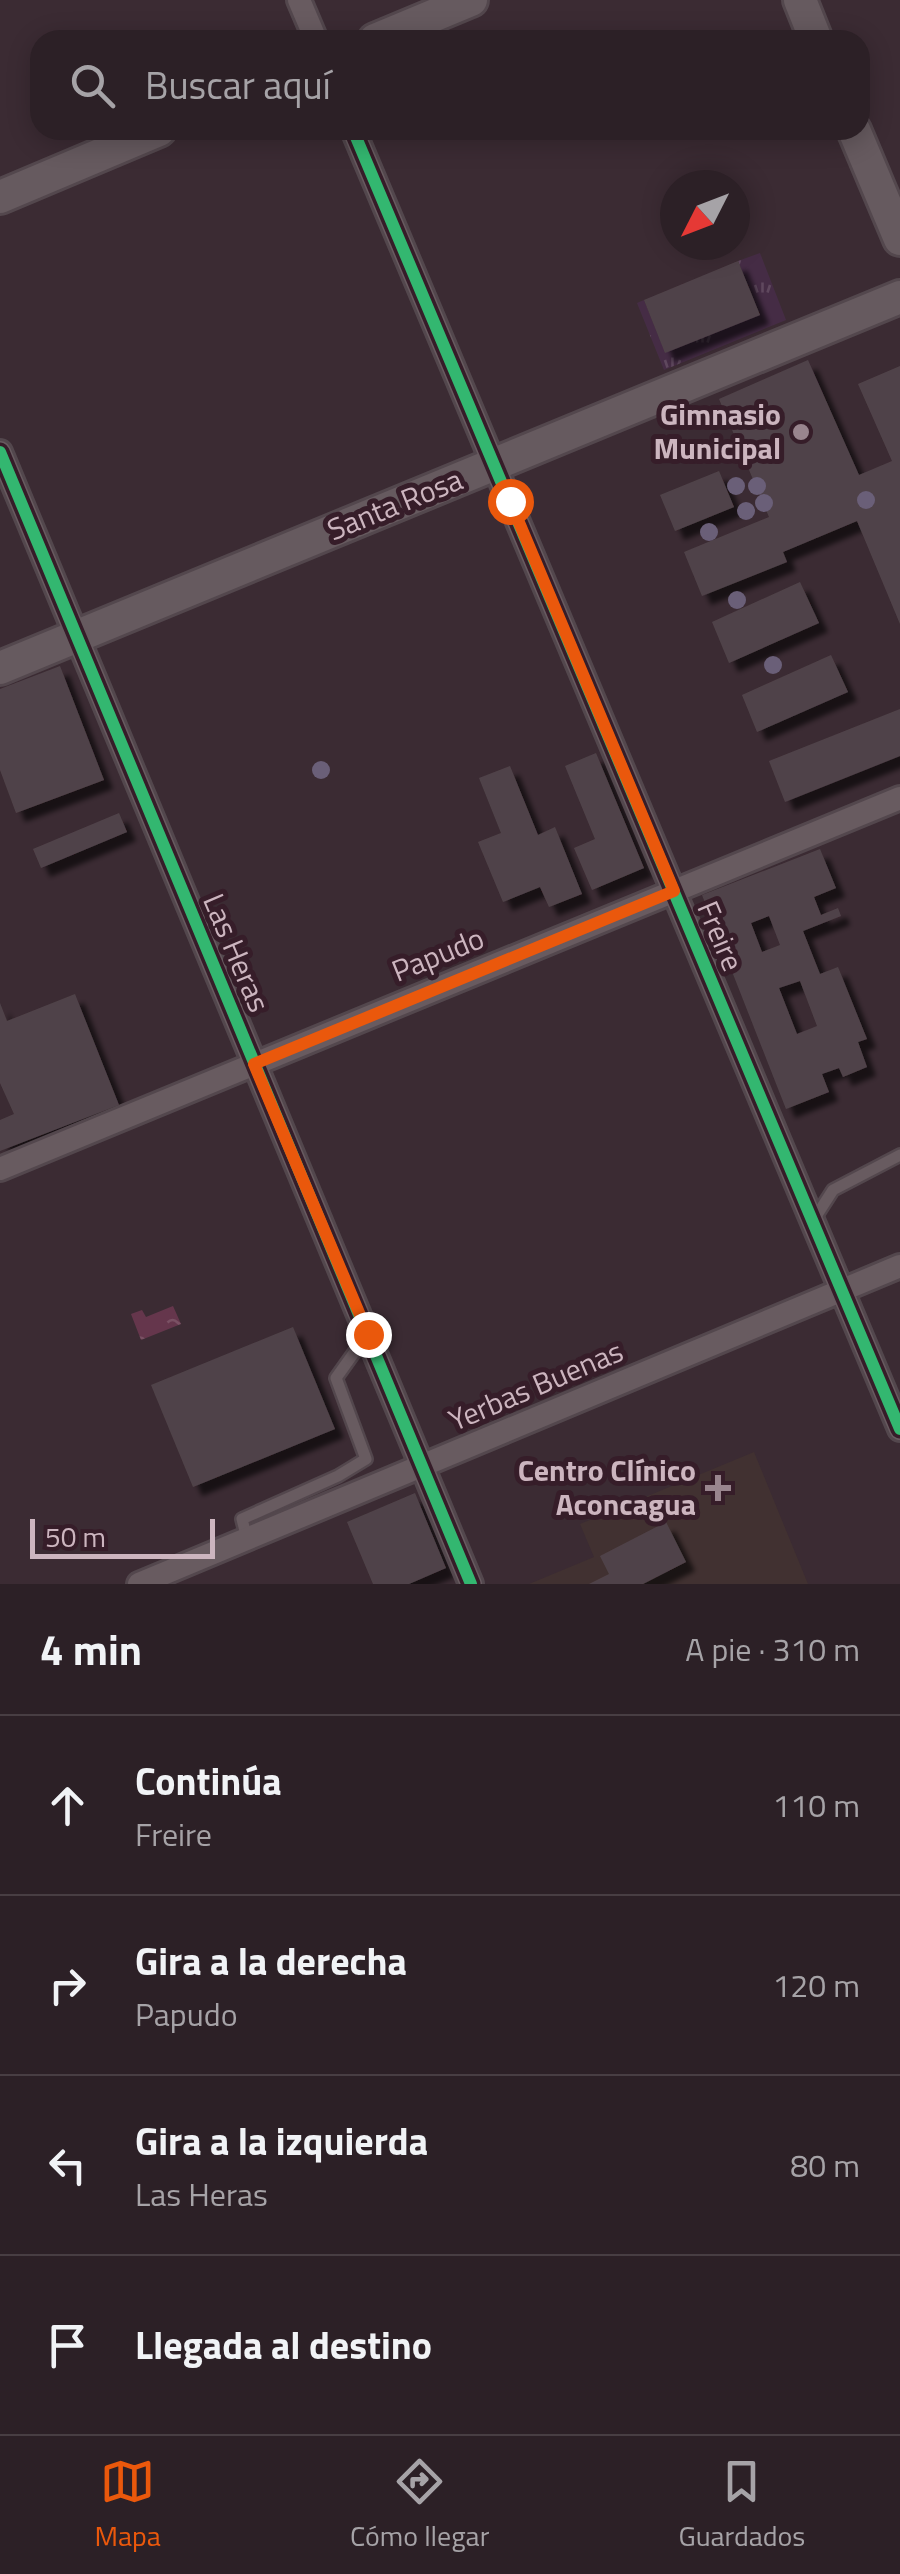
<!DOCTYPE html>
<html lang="es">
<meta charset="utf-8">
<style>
:root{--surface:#2c2026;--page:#382d32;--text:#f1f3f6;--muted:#a6a3a7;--line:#483e43;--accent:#ea580c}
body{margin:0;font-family:"Titillium Web",sans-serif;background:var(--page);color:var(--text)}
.compass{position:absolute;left:660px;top:170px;width:90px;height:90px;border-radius:50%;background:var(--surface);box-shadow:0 5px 25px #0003;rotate:228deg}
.scale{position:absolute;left:30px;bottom:25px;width:185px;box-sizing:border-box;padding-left:10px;border:5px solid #ccb5bf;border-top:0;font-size:28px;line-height:35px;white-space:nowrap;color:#ccb5bf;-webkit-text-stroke:8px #361d29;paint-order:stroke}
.stop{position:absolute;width:30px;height:30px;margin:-22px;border:8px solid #ea580c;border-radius:50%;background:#fff}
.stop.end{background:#ea580c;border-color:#fff;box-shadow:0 2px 10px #0008}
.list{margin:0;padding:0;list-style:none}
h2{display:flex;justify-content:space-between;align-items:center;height:130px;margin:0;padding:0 40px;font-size:42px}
h2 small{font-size:32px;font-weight:400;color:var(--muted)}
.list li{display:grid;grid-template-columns:65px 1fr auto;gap:30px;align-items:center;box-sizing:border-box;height:180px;padding:0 40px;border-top:2px solid var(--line)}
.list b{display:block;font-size:38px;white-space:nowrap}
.list p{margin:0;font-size:32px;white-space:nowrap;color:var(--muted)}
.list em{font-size:32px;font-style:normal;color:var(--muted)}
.icon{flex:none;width:55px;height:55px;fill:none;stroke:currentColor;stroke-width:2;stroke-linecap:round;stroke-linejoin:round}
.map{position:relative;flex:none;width:900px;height:1584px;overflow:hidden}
.search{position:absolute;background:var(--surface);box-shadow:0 5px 25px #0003;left:30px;right:30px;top:30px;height:110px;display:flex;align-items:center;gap:25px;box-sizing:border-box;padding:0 35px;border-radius:30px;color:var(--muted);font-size:38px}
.sheet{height:850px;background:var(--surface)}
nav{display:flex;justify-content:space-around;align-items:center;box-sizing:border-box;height:140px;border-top:2px solid var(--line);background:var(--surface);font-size:28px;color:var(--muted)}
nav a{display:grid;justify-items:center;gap:5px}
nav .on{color:var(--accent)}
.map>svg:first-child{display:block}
</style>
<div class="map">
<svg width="900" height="1584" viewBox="0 0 900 1584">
<defs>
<pattern id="grass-tufts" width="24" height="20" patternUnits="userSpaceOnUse" patternTransform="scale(2.5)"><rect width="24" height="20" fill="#452c45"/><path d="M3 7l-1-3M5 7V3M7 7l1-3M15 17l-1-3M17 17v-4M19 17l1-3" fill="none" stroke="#5f485e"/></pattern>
<pattern id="water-ripples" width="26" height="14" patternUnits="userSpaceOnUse" patternTransform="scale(2.5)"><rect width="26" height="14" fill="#65364c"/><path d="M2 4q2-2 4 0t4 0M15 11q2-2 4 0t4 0" fill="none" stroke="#7a5164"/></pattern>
<filter id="shadow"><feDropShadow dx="9" dy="9" stdDeviation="2.5" flood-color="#0009"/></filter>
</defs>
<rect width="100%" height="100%" fill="#3b2b33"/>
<polygon fill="#413131" points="754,1452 808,1584 529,1584 594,1557 580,1524"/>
<polygon fill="url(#grass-tufts)" points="760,253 786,320 664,370 637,303 644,300 665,352 760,314 738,261"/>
<polygon fill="url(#water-ripples)" points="173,1306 181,1324 141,1340 131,1314 142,1310 146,1317"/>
<g fill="#504349" fill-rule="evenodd" filter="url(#shadow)">
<polygon points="738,261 760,315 665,353 644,300"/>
<polygon points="808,360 859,475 892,461 858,384 900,366 900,624 857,521 783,552 787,562 702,596 684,552 769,517 719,399"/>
<polygon points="719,471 734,507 675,531 660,495"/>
<polygon points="800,582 819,623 729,663 712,622"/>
<polygon points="831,655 848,692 757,732 742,695"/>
<polygon points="60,666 104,780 16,813 0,770 0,689"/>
<polygon points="900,709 900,756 785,802 769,761"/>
<polygon points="596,753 644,868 592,890 574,848 595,839 565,766"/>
<polygon points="510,766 538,835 555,827 582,894 549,907 540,887 503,902 478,842 501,833 479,778"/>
<polygon points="119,813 127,832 41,868 33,849"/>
<path d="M820,849L836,888L814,897L821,915L838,908L841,916L803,931L820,974L838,967L867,1039L858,1042L867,1067L843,1077L839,1068L822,1074L829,1092L786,1109L702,895ZM769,916L780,945L762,952L751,923ZM800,981L817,1026L797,1034L779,988Z"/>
<polygon points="75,994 119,1105 0,1151 0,1120 14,1114 0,1083 0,1003 7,1021"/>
<polygon points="293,1327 335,1429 193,1487 151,1385"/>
<polygon points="415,1493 446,1568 409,1584 373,1584 347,1522"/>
<polygon points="666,1522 686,1562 643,1584 589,1584 609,1574 600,1556"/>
</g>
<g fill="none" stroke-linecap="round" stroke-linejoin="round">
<g stroke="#53474d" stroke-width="16">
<g id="lane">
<polyline points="813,1221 833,1190 900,1155"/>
<polyline points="247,1539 242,1519 338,1476 366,1459 336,1378 366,1336"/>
</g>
</g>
<g stroke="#53474d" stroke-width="28">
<g id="street">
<polyline points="299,0 316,40"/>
<polyline points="353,130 900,1429"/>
<polyline points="0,452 471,1584"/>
<polyline points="0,1169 900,798"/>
<polyline points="139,1584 900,1266"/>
</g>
</g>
<g stroke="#53474d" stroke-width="38">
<g id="secondary">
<polyline points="800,0 816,40"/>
<polyline points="375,40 471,0"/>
<polyline points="854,130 900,239"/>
<polyline points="0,197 159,130"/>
<polyline points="0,668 900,297"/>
</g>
</g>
<use href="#lane" stroke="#685b60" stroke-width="11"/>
<use href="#street" stroke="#685b60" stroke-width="22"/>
<use href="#secondary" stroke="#665a5f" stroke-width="32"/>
<g stroke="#361d29" stroke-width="19">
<g id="cycleway">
<polyline points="353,130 900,1429"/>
<polyline points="0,452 471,1584"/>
</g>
</g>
<use href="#cycleway" stroke="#33b770" stroke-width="12"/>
</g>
<g fill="#6a5f78">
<circle cx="736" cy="486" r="9"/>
<circle cx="757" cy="486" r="9"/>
<circle cx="866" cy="500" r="9"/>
<circle cx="764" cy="503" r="9"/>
<circle cx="746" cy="511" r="9"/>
<circle cx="709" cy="532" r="9"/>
<circle cx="737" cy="600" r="9"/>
<circle cx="773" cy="665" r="9"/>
<circle cx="321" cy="770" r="9"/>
</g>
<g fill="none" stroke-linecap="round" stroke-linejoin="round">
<polyline stroke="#ea580c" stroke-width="12" points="368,1334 254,1064 674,891 510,501"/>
</g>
<g fill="#99858e" stroke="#361d29" stroke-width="4">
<circle cx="801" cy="432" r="10"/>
<path d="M713 1473h10v10h10v10h-10v10h-10v-10h-10v-10h10z"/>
</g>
<g text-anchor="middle" stroke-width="10" stroke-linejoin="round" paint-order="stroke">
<g font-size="30" font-weight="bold" fill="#ccb5bf" stroke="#361d29" text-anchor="end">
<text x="781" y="425">Gimnasio<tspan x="781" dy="34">Municipal</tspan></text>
<text x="696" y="1481">Centro Clínico<tspan x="696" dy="34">Aconcagua</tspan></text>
</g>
<g font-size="30" fill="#ccb5bf" stroke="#361d29">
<text transform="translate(395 505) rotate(-22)" y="10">Santa Rosa</text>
<text transform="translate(720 936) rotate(67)" y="10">Freire</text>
<text transform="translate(236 953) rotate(67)" y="10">Las Heras</text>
<text transform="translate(438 955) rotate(-22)" y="10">Papudo</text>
<text transform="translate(536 1386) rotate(-23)" y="10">Yerbas Buenas</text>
</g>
</g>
</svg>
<svg class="compass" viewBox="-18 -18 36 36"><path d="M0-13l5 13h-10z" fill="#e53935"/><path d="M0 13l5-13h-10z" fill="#a6a3a7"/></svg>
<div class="scale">50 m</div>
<div class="stop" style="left:510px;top:501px"></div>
<div class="stop end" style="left:368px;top:1334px"></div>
<div class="search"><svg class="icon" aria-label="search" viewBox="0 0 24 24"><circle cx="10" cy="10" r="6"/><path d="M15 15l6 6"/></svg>Buscar aquí</div>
</div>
<section class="sheet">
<h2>4 min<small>A pie · 310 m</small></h2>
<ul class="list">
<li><svg class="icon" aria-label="ahead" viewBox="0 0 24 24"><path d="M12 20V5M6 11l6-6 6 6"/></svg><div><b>Continúa</b><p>Freire</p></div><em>110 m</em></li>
<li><svg class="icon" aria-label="right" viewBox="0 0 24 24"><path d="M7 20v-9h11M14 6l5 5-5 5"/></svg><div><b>Gira a la derecha</b><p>Papudo</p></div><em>120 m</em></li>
<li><svg class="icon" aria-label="left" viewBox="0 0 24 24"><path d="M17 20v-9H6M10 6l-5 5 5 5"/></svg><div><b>Gira a la izquierda</b><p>Las Heras</p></div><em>80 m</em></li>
<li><svg class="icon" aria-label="arrive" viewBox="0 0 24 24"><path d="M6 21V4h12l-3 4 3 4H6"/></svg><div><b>Llegada al destino</b></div></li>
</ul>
</section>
<nav>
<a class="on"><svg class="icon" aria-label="map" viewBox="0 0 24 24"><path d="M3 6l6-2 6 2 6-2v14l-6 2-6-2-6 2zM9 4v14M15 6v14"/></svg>Mapa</a>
<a><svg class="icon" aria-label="directions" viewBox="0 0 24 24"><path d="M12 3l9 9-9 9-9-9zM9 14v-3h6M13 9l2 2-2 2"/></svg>Cómo llegar</a>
<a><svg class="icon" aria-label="saved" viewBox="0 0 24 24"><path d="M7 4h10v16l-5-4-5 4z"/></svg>Guardados</a>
</nav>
